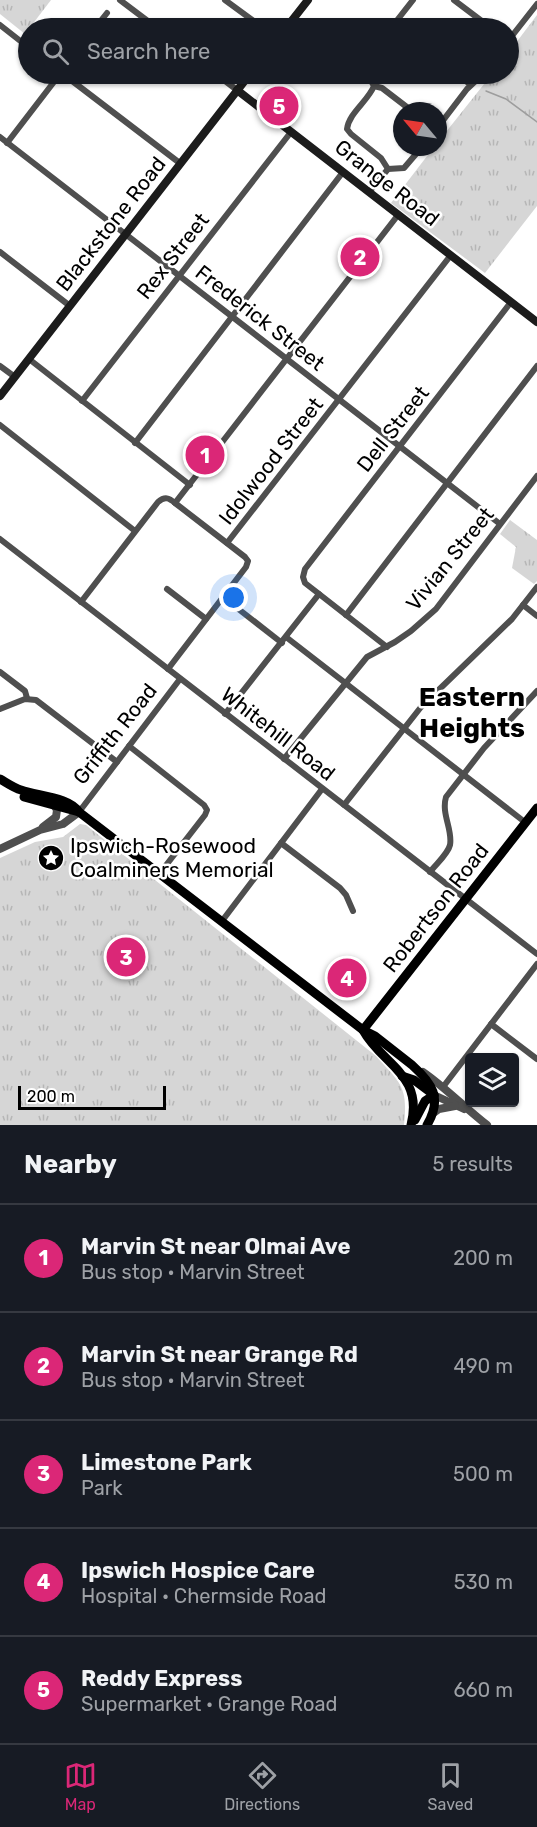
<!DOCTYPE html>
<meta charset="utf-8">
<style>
:root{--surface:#171b24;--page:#242831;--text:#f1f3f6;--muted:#9ea1a6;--line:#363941;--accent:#db2777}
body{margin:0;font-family:Rubik,sans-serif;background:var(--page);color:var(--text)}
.controls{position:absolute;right:18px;bottom:18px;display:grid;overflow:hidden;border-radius:6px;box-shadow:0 2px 4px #0004}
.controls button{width:54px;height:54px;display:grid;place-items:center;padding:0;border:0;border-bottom:2px solid var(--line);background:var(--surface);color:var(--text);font:30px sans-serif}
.compass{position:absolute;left:393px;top:102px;width:54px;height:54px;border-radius:50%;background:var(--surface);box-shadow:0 2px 4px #0004;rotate:299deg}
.scale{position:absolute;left:18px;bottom:15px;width:148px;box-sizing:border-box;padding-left:6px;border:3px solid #000;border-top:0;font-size:16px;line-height:21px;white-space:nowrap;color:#000;-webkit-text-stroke:4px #fff;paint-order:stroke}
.you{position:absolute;left:234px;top:598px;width:21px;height:21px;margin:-15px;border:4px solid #fff;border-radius:50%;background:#1a73e8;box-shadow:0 0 0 9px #1a73e833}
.badge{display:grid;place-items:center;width:39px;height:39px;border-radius:50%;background:var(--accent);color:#fff;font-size:20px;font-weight:700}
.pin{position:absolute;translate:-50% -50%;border:3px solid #fff;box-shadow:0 2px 6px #0006}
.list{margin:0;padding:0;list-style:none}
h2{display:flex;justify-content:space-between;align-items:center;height:78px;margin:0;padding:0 24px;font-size:26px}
h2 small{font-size:20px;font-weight:400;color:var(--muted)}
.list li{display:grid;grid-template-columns:39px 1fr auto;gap:18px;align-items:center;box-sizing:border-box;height:108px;padding:0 24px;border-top:2px solid var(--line)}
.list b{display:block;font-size:22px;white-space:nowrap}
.list p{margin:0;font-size:20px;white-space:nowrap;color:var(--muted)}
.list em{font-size:20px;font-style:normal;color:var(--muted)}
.icon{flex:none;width:33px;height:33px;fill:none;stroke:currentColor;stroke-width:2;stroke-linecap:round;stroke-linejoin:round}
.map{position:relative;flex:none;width:537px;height:1125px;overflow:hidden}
.search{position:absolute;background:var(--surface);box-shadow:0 2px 4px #0004;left:18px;right:18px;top:18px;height:66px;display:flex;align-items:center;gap:15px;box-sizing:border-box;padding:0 21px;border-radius:33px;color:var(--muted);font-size:22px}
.sheet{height:618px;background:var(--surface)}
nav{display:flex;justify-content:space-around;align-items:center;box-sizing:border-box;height:84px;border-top:2px solid var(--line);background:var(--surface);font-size:16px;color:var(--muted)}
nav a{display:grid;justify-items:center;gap:3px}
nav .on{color:var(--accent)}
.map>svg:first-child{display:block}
</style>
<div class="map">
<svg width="537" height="1125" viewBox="0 0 537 1125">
<defs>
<pattern id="park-tufts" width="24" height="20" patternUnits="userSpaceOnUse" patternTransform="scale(1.5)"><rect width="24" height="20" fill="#d6d6d6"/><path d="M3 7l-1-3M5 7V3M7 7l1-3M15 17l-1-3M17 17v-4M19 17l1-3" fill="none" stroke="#b6b6b6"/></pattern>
</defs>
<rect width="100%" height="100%" fill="#fff"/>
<g fill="url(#park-tufts)">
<polygon points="0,0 51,0 25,34 0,14"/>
<polygon points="537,15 537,206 485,273 391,203 434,147 438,147 438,142 492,74 508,74 509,52"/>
<polygon points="510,520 537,540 537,581 534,584 512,568 516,547 500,534"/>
<path d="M80,824L86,825L376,1056C401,1084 408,1086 404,1125H0V858L35,842L63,837Z"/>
</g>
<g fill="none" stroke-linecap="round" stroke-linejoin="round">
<polyline stroke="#9d9d9d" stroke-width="1.5" points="486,91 506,99 537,122"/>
<g stroke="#4f4f4f" stroke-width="6">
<polyline points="120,0 157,28"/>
<polyline points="225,0 263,28"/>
<polyline points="454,0 491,28"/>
<polyline points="0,25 28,47"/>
<polyline points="95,28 107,13"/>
<polyline points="391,28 413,0"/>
<polyline points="508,41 537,4"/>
<polyline points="63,74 181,164"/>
<polyline points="216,74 237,90"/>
<path d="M365,74L370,79L374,86C368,101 349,113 347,129L351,134L381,158L388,169"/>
<polyline points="456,74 470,84"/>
<polyline points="374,86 382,88 412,111"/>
<polyline points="438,127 467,89 483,74"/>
<polyline points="0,137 500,524"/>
<polyline points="7,143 60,74"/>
<polyline points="369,192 388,169 404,168 422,147"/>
<polyline points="0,252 70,306"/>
<polyline points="29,359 190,485"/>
<polyline points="0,366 15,377"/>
<polyline points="82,401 291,132"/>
<polyline points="0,425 135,531"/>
<polyline points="135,443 343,172"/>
<polyline points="175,503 398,215"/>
<polyline points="0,539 537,954"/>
<polyline points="227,543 451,255"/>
<polyline points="167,589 206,619"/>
<polyline points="223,597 282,643"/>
<path d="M81,602L158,502C165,496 169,498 175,503L245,557L248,561L246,567L168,669"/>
<polyline points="523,605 537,616"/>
<polyline points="346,615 537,366"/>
<polyline points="286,637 526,823"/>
<polyline points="387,647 305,583 303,577 305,569 511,302"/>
<polyline points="0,672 25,691 27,698"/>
<polyline points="0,709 25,699 36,700 117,762"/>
<polyline points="225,714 319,594"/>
<polyline points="129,746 204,805 207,810 205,815 160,873"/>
<polyline points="284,759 367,657 395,642 411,631 436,609 537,476"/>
<polyline points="344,805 421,707 512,619 537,587"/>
<polyline points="79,812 180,679"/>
<polyline points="281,843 340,888 346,895 353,911"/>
<path d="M430,872C436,864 448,854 450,845C453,830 441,814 446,797L484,748L537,691"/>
<polyline points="222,921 322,789"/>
<polyline points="491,1024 537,1059"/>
<polyline points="443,1087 537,964"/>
</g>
<g stroke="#4f4f4f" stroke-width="8">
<polyline points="43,827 56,817 57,810 54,805"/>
<polyline points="0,849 40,830 63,824 79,812"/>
<path d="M423,1072C446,1088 465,1108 487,1125"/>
<polyline points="434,1095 464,1109"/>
<polyline points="432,1114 439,1109 455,1106"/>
</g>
<g stroke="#1c1c1c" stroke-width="8">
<polyline points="286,28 308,0"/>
<polyline points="237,90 537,322"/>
<polyline points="0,396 250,74"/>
</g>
<g stroke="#000" stroke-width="9">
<path d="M0,779C7,783 14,788 21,790C38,796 70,797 79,812L363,1030L375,1036L412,1065C432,1083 443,1098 427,1125"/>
<polyline points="24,797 79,812"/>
<polyline points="363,1030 537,808"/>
<path d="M363,1030C382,1065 424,1074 411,1125"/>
<polyline points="402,1076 414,1080 434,1095"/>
<polyline points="415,1120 425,1101 434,1095"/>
</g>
</g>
<defs>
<g id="sight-disc" transform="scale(1.35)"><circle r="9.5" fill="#000" stroke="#fff"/><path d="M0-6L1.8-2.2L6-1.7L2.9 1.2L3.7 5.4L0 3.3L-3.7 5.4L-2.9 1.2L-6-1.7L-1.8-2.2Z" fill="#fff"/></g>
</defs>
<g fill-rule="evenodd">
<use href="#sight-disc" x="51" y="858"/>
</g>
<g text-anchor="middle" stroke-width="5" stroke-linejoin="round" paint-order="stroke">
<g font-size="21" fill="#000" stroke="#fff">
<text transform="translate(387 183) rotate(38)" y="7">Grange Road</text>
<text transform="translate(111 224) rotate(-52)" y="7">Blackstone Road</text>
<text transform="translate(173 256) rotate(-52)" y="7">Rex Street</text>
<text transform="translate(260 318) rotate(38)" y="7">Frederick Street</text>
<text transform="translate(393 429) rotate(-52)" y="7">Dell Street</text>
<text transform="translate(271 461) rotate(-52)" y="7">Idolwood Street</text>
<text transform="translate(450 559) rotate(-51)" y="7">Vivian Street</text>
<text transform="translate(115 734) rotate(-52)" y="7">Griffith Road</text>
<text transform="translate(278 734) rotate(38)" y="7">Whitehill Road</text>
<text transform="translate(436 908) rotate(-52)" y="7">Robertson Road</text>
</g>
<g font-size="21" fill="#000" stroke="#fff" text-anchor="start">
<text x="70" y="853">Ipswich-Rosewood<tspan x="70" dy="24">Coalminers Memorial</tspan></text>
</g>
<g font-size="27" font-weight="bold" fill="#000" stroke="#fff">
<text x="472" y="706">Eastern<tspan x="472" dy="31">Heights</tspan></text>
</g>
</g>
</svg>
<div class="controls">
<button><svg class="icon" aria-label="layers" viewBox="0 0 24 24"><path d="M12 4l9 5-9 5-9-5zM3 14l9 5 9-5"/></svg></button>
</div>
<svg class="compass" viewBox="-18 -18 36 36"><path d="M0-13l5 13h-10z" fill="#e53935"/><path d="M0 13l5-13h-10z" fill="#9ea1a6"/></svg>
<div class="scale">200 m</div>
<div class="you"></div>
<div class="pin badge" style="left:205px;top:455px">1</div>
<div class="pin badge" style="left:360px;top:257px">2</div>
<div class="pin badge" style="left:126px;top:957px">3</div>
<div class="pin badge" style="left:347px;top:978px">4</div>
<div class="pin badge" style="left:279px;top:106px">5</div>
<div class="search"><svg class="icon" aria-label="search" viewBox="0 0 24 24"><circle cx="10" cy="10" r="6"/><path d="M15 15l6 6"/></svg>Search here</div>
</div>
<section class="sheet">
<h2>Nearby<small>5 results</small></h2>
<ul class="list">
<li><span class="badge">1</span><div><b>Marvin St near Olmai Ave</b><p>Bus stop · Marvin Street</p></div><em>200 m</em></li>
<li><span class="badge">2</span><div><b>Marvin St near Grange Rd</b><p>Bus stop · Marvin Street</p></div><em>490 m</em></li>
<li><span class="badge">3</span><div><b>Limestone Park</b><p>Park</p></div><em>500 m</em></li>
<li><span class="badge">4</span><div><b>Ipswich Hospice Care</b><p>Hospital · Chermside Road</p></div><em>530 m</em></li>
<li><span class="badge">5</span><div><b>Reddy Express</b><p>Supermarket · Grange Road</p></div><em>660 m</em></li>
</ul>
</section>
<nav>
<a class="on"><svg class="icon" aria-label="map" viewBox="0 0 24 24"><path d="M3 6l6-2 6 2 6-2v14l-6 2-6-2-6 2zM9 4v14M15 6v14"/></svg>Map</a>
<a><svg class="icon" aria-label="directions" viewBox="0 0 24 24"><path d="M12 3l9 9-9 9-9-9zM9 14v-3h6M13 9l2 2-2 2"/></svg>Directions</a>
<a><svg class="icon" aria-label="saved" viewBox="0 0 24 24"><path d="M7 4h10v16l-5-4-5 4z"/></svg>Saved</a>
</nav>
